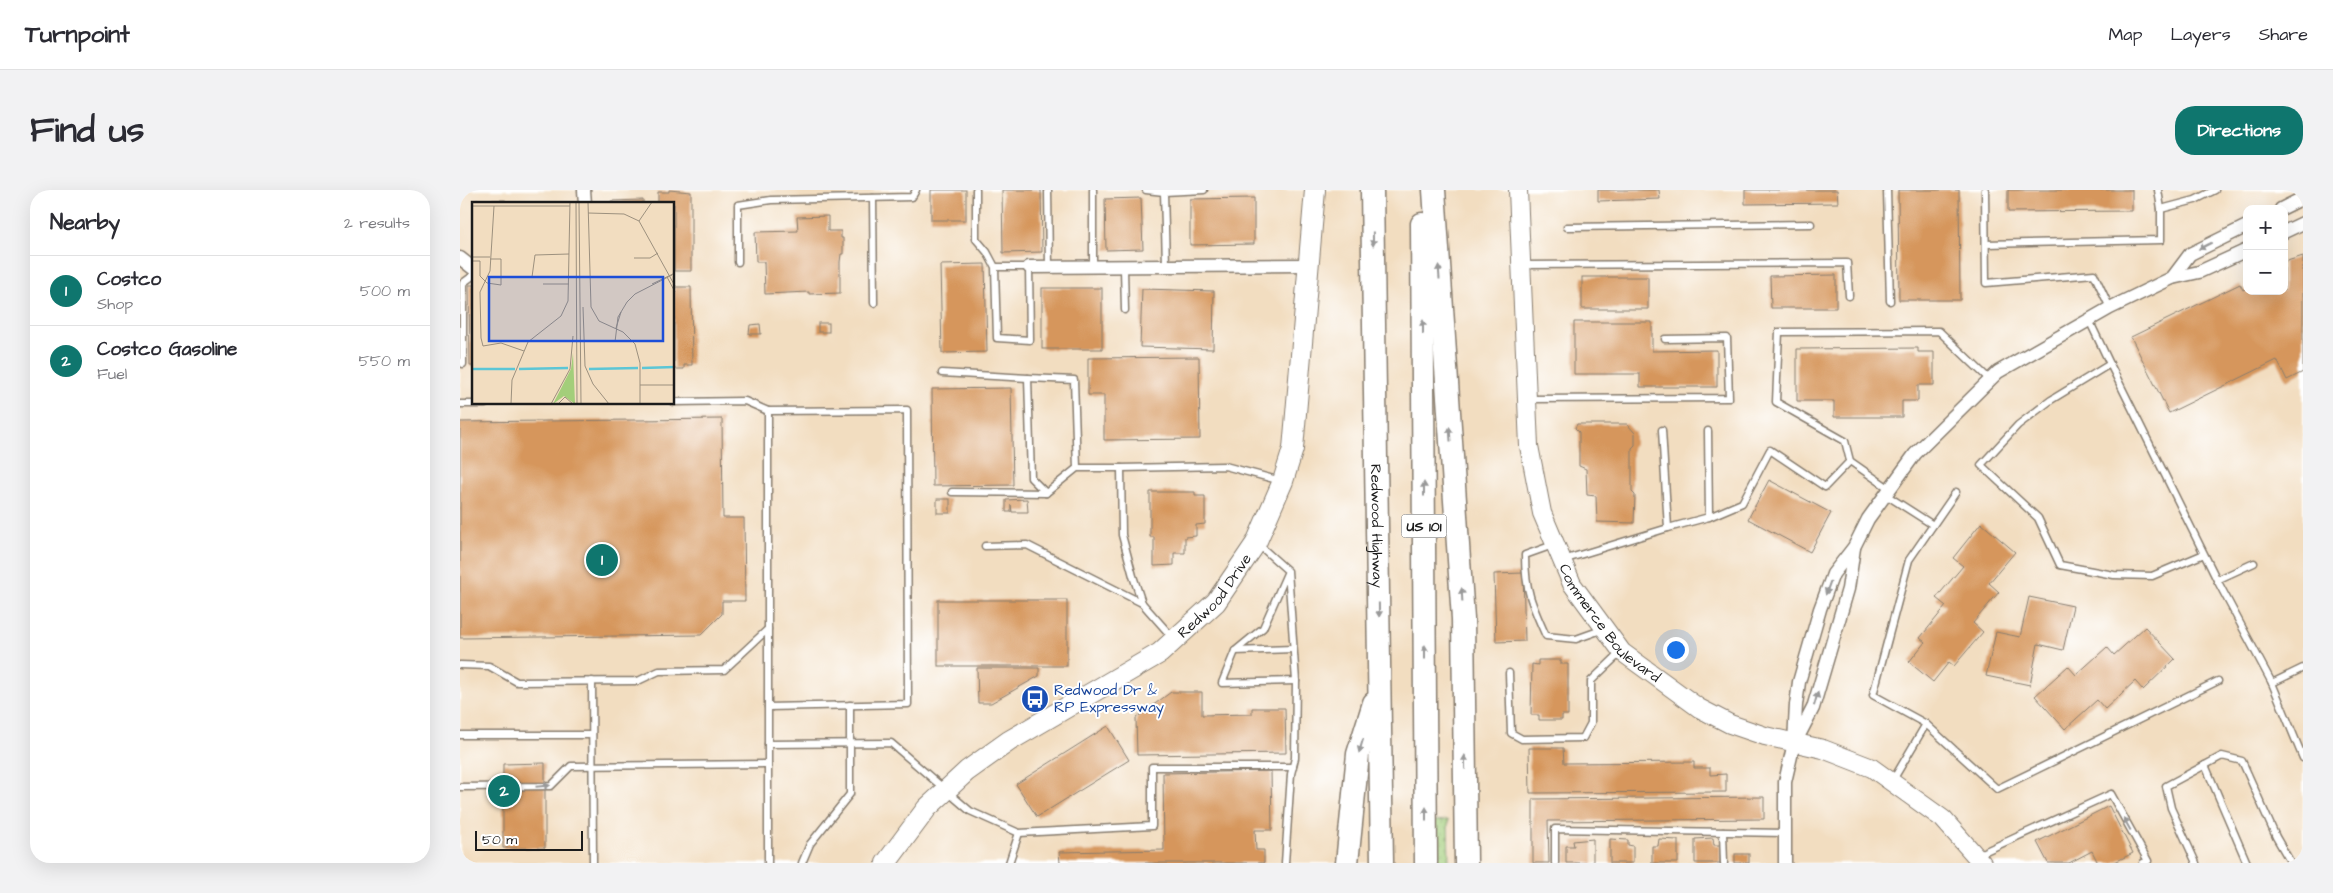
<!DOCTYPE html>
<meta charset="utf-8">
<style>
:root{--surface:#fff;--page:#f2f2f3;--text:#2b2b33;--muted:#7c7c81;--line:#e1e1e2;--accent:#0f766e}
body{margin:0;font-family:"Architects Daughter",sans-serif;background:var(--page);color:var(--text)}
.controls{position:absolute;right:15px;top:15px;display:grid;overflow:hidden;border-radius:10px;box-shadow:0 5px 20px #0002}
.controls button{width:45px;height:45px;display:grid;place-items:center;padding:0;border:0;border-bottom:1px solid var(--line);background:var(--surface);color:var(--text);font:25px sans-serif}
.scale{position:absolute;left:15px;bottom:12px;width:108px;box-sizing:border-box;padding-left:5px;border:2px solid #1c1c1c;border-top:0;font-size:14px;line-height:18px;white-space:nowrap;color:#1c1c1c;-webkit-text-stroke:4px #fff;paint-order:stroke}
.you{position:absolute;left:1215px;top:459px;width:18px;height:18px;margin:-12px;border:4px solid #fff;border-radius:50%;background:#1a73e8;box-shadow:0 0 0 8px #1a73e833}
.badge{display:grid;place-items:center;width:32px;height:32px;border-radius:50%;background:var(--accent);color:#fff;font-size:16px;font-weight:700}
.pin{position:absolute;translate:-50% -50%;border:2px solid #fff;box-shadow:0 1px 5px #0006}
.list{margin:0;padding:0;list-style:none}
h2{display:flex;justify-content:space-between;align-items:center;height:65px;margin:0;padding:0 20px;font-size:21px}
h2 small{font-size:16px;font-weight:400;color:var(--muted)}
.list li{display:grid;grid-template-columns:32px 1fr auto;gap:15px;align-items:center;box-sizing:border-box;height:70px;padding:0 20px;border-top:1px solid var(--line)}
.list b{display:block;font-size:19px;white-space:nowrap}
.list p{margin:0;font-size:16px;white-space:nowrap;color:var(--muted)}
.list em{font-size:16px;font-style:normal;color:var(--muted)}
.map{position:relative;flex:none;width:1843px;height:673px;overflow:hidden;border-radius:20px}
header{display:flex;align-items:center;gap:30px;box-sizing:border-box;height:70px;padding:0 25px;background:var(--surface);border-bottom:1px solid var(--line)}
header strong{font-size:24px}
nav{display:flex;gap:28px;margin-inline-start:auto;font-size:18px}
.intro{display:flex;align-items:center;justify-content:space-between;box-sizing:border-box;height:120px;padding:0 30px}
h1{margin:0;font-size:35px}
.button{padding:12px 22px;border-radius:20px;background:var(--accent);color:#fff;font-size:18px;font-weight:700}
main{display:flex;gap:30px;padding:0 30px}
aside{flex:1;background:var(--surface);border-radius:20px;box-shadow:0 5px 20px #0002}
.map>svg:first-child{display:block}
</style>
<header>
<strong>Turnpoint</strong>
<nav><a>Map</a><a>Layers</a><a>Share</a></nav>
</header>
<div class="intro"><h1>Find us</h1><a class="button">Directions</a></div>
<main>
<aside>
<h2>Nearby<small>2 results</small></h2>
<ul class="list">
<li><span class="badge">1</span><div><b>Costco</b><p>Shop</p></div><em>500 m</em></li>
<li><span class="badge">2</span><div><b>Costco Gasoline</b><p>Fuel</p></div><em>550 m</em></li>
</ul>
</aside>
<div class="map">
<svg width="1843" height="673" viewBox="0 0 1843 673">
<defs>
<pattern id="grass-dots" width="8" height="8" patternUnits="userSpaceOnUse" patternTransform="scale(1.25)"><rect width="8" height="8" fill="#a3ce7a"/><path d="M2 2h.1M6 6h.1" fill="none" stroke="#8cb069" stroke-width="1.8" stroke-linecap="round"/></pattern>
</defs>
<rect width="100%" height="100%" fill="#fff"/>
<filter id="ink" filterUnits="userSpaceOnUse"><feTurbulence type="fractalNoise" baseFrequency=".02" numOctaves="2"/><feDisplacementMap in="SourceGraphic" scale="10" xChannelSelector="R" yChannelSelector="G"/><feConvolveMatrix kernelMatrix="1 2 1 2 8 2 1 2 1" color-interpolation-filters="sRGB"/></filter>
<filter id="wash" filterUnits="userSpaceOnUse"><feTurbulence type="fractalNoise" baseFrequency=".0096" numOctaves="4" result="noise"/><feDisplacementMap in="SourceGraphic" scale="20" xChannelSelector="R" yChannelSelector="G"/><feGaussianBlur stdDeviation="1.12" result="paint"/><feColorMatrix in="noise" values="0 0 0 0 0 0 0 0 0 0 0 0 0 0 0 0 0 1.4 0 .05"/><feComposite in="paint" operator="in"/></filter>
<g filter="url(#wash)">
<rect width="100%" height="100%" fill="#f2ddc0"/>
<polygon fill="url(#grass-dots)" stroke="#60754b" points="988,630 989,673 975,673 974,631"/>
<g id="blocks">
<g fill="#d6965c">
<polygon points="209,0 231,2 231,81 214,81 214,14 198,14 198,2 209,2"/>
<rect x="471" y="0" width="35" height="30"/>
<polygon points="542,0 581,0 582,62 543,63"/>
<polygon points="1138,0 1199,0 1200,9 1138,11"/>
<polygon points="1285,0 1377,0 1378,13 1285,14"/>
<polygon points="1438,0 1499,0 1500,110 1439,110"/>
<polygon points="1548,0 1672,0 1672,21 1548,22"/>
<polygon points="681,8 683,59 646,60 645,9"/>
<polygon points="794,8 794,54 730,55 730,9"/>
<rect x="17" y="10" width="28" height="4"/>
<polygon points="183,10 183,14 151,14 151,11"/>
<polygon points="368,26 368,41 381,41 381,48 383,48 383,64 381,64 380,72 380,103 349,104 349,102 305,104 304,72 296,72 295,42 338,41 337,27"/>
<polygon points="1843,66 1843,182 1827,190 1817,170 1709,223 1671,147 1780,94 1783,100 1787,98 1787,101 1824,101 1824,72"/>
<polygon points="525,74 527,162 482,163 480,75"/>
<polygon points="1376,85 1376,118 1311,118 1310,86"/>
<rect x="1122" y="87" width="66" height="32"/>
<polygon points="9,95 14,95 14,176 10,176"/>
<polygon points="214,97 231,97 232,175 224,175 224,179 214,179"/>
<rect x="582" y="98" width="60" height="61"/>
<polygon points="682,99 754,101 753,159 680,157"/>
<polygon points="1114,132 1192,132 1192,161 1257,160 1257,197 1180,197 1180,184 1114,184"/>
<rect x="358" y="133" width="11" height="9"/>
<polygon points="300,134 301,144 289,144 290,135"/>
<polygon points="1458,158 1458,162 1474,162 1474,195 1458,195 1458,211 1442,211 1442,227 1374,227 1374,211 1337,211 1337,159"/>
<polygon points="739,167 740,249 644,250 644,205 628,205 628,168"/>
<polygon points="551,198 553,295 473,296 472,199"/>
<polygon points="262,229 263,328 284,328 285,411 262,411 262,424 241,445 0,448 0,232"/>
<polygon points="1117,234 1167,234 1175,243 1175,255 1172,258 1172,302 1175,305 1174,333 1137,332 1136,306 1127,305 1126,279 1119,276 1119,242 1115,238"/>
<polygon points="1309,290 1371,323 1350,362 1288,329"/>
<polygon points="690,302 735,302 735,306 745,306 745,334 736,335 736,346 725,347 725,363 714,363 714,375 694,376 694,347 690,347"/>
<rect x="477" y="309" width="13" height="14"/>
<polygon points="567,309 568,322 552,322 551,315 551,322 546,322 546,310"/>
<polygon points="1521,333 1555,362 1529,393 1539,402 1513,433 1523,442 1494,476 1489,472 1473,492 1449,472 1465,452 1460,448 1486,416 1476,408 1503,376 1493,368"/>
<polygon points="1063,383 1065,451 1036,452 1034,384"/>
<polygon points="1569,407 1613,416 1603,460 1578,454 1570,495 1526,486 1536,442 1560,447"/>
<rect x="478" y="410" width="129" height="66"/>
<polygon points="1685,437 1715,469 1683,500 1675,491 1645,519 1637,510 1605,539 1575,506 1608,476 1616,485 1647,457 1654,465"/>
<polygon points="1078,470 1101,470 1101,474 1108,474 1108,525 1102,525 1102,530 1079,530 1079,525 1071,525 1072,474 1078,475"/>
<polygon points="517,478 579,478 579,486 531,513 518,513"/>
<polygon points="711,502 742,502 742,525 792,524 792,518 825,518 826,563 677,565 676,528"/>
<polygon points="648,536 669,570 577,627 556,594"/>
<polygon points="1069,558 1103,558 1104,573 1234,572 1234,578 1250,578 1250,585 1266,584 1266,602 1070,603"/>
<polygon points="85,573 85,658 43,658 43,574"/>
<polygon points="811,581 812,640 795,640 796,660 804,660 804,673 600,673 599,662 704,660 703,583"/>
<polygon points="1304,607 1304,629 1088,631 1089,673 1073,673 1073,609"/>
<polygon points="1649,616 1673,663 1653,673 1638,673 1632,661 1609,673 1588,673 1577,652"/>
<polygon points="1253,648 1254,655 1260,655 1260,673 1235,673 1235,649"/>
<polygon points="1133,649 1133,673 1106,673 1106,656 1114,656 1113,651"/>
<polygon points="1150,649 1168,650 1168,655 1173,656 1173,673 1150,673"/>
<polygon points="1199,649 1218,650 1218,673 1192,673 1192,656 1198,656"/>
<rect x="1275" y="664" width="14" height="9"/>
</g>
</g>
</g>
<g filter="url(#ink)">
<use href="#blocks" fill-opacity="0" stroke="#877c6e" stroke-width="1"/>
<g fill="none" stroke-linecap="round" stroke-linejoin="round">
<g stroke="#877c6e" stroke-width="9">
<g id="lane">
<polyline points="516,0 516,49 527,62 535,77 537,148 570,150 569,77 535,77"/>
<polyline points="588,0 589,77"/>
<polyline points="633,0 633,77"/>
<polyline points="686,0 704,2 706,74"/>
<polyline points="1427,0 1430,111"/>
<polyline points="1525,0 1526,93 1634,84 1650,118"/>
<polyline points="704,2 744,0"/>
<polyline points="413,8 414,113"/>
<polyline points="1701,19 1735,10 1755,0"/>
<polyline points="1107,37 1351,34"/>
<polyline points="1526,54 1701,50 1701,19 1698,0"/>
<polyline points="278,72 278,15 311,10 452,7 456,0"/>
<polyline points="1062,75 1387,73 1389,106"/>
<polyline points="664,78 665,120"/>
<polyline points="1629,130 1650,174"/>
<polyline points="3,174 3,93 14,85"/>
<polyline points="482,183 568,188"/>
<polyline points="1068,209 1269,208 1267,148 1205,149"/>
<polyline points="214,212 285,211 308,221 308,673"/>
<polyline points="0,214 25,214"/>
<polyline points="308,221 447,220 448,514 308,517"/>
<polyline points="1390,271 1385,251 1316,212 1319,142 1479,141 1530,190"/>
<polyline points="617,278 586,303 571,288 568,188 614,190 617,278 661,278"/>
<polyline points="492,302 586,303"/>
<polyline points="1426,305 1473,335"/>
<polyline points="1249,327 1282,313 1310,260 1365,297 1390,271 1430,299"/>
<polyline points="1208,338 1249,327 1248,241"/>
<polyline points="799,355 828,381 836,491 762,493 775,461 803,438 828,381"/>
<path d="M1093,355L1065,365C1065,400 1072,415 1086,446L1116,449L1144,439"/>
<polyline points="525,356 567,355 682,413"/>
<path d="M1744,364L1692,386L1654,385L1600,375L1578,328L1521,275L1558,235L1591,210L1650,174C1686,246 1721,318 1757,390L1794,373"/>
<polyline points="1103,370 1208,338 1202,240"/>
<polyline points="1757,390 1812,493"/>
<polyline points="712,447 682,413 673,386 662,345 661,278 765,276 821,291"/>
<polyline points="775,461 833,459"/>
<polyline points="0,475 29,476 57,492 178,491 199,481 264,480 308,439"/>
<polyline points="1843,478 1812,493 1843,568"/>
<polyline points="1049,483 1051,543 1062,549 1123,548 1131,533 1131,491 1161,462"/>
<polyline points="132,491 133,673"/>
<polyline points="1466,534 1537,599 1758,491"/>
<polyline points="0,545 132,545"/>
<polyline points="308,554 431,553 510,621 559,643 692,636 692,577 833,577"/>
<polyline points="1745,575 1787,673"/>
<polyline points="1433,590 1466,534 1413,505 1449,370 1496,302"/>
<polyline points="0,597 91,596 111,576 308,574"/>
<polyline points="1263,642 1264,673"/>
<polyline points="1517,665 1651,604 1688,671 1683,673"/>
<polyline points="342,673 350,654 390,604 390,515"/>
<polyline points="549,673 559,643"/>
<polyline points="825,673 831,584 835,568 836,491"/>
<polyline points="1095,673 1095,639 1325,643"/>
<polyline points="1736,673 1711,618 1706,596 1762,566 1782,571 1816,647 1831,673"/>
</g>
</g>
<g stroke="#877c6e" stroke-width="15">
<g id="street">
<polyline points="124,0 125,14"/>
<polyline points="1821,19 1843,8"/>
<polyline points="1824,42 1843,33"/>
<polyline points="0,68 14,79"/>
<polyline points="569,77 848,75"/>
<polyline points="1712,88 1730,64 1787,36"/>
<polyline points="1336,551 1353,518 1388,399 1394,358"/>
<polyline points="1325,673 1325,592 1334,553 1336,515 1339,492 1360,419 1373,384 1394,357 1408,329 1455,264 1538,182 1650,118 1712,88 1739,82 1787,60"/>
</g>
</g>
<g stroke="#877c6e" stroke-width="20">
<g id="secondary">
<path id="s1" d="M1058,0L1069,256L1082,323L1112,394L1162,462L1239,518L1270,534L1305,546L1363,559L1412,578L1483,629L1522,673"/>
</g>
</g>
<g stroke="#877c6e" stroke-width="22">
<g id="primary">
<path id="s2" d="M426,673L467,618L507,581L549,551L700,463L756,412L796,353L823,291L833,259L855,0"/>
</g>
</g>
<g stroke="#877c6e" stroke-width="25">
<g id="highway">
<path id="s3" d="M912,0L922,673"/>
<polyline points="974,0 1003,429 1006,673"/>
<polyline points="962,34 966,673"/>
<polyline points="887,673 898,564 914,513"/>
</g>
</g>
<use href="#lane" stroke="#fff" stroke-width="6"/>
<use href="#street" stroke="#fff" stroke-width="12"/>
<use href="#secondary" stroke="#fff" stroke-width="18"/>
<use href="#primary" stroke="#fff" stroke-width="20"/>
<use href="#highway" stroke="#fff" stroke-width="22"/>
</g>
<defs><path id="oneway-solid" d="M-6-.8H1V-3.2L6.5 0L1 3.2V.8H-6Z" transform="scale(1.25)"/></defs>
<g fill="#999">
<use href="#oneway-solid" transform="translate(913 49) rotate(89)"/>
<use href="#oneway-solid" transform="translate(1745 56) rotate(154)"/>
<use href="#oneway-solid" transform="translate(979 82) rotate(-94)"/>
<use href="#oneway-solid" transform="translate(963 137) rotate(-90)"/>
<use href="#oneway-solid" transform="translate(990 244) rotate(-94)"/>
<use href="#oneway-solid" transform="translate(964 299) rotate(-90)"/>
<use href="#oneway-solid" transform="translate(1368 398) rotate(110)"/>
<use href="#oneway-solid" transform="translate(1002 405) rotate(-93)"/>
<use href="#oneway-solid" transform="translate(919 420) rotate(89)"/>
<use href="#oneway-solid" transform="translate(965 462) rotate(-90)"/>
<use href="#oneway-solid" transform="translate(1356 509) rotate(-74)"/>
<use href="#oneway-solid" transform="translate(901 556) rotate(107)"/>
<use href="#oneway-solid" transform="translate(1005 572) rotate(-91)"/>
<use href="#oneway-solid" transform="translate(83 596) rotate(-5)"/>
<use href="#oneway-solid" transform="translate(966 624) rotate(-90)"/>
<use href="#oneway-solid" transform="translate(1667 634) rotate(-119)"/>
</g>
</g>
<defs>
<g id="bus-disc" transform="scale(1.4375)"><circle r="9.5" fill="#1a4fb4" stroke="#fff"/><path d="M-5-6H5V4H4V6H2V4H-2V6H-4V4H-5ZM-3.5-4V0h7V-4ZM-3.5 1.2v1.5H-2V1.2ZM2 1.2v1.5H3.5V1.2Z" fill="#fff"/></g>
</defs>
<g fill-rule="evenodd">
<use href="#bus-disc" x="575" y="509"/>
</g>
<g text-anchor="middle" stroke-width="4" stroke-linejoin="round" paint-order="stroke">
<rect fill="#fff" stroke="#606060" stroke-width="1" x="941.5" y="324.5" width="45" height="23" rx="4"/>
<g font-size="14" font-weight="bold" fill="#1c1c1c">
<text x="964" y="341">US 101</text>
</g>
<g font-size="15" fill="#1c1c1c" stroke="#fff">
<text dy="5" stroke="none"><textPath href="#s3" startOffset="336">Redwood Highway</textPath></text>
<text dy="5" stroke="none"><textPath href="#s2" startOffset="429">Redwood Drive</textPath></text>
<text dy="5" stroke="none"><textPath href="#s1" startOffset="456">Commerce Boulevard</textPath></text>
</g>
<g font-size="15" fill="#164399" stroke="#fff" text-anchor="start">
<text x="594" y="505">Redwood Dr &amp;<tspan x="594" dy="17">RP Expressway</tspan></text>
</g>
</g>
<g transform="translate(12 12)">
<rect width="202" height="202" fill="#f2ddc0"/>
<path d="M101,151L103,202L92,194L81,202L99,167Z" fill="#a3ce7a"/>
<path fill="none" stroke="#5cc6d6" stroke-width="2.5" d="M170,166L203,165M0,167H43M47,167L96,166M117,167L166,166"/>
<path fill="none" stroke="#9c907e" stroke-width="1" d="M104,0L105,202M107,0L109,202M116,0L119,105L127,119L151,130L163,142L168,161V202M0,4H98M22,4L18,69L8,90L9,136L11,144L29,141L52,149M116,11L152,12L167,19L203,84M167,19L180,0M0,55H18M162,56H178L186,51M0,59H8V74L15,81L29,83V57H18M60,75L63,53L97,52M195,75L203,90M71,82H97M180,82L203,71M111,105L113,164L121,182L137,202M0,123V139M144,126L149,110M143,140L146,115L155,100L163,92L200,73M168,183H203M39,202L40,178L56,140L89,114L96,99L98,0M79,202L98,167L101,134M86,202L93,195L101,202"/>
<path fill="#1d4ed8" fill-opacity="0.15" stroke="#1d4ed8" stroke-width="2.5" d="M17,75H191V139H17Z"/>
<rect width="202" height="202" fill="none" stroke="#1c1c1c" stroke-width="2.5"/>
</g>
</svg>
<div class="controls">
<button>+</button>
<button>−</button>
</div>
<div class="scale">50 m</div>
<div class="you"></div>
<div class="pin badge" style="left:142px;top:370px">1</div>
<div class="pin badge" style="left:44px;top:601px">2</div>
</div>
</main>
